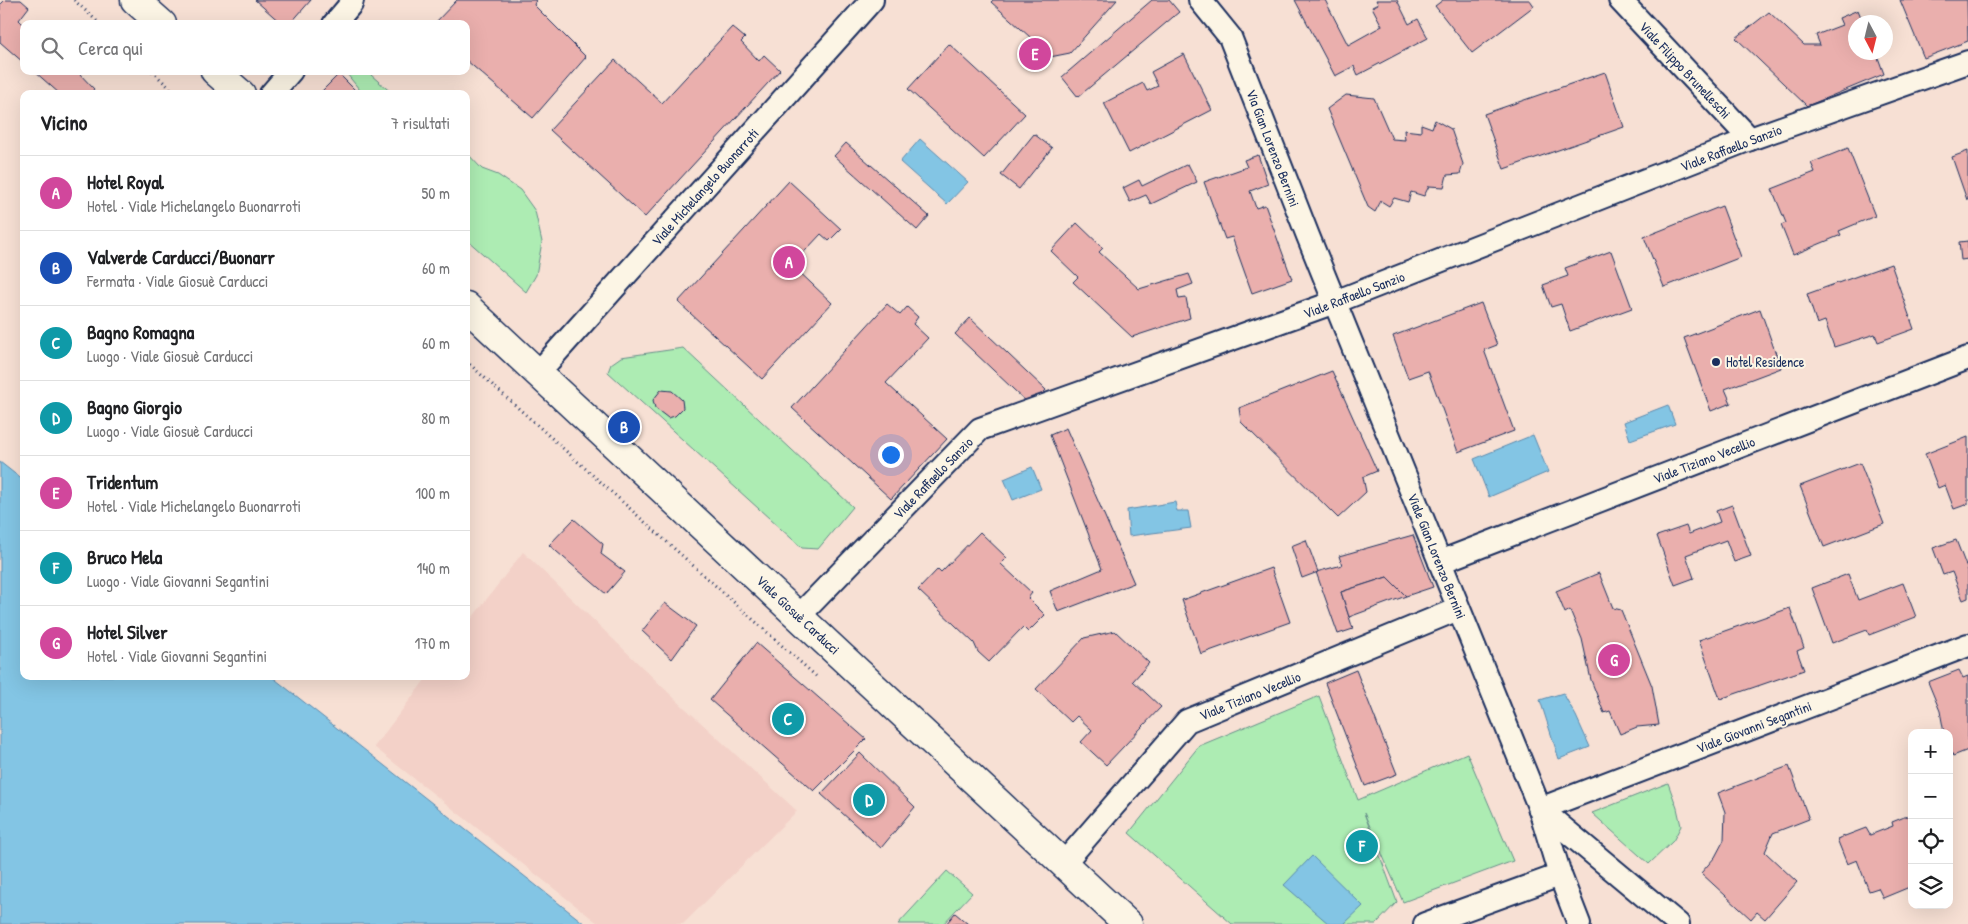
<!DOCTYPE html>
<html lang="it">
<meta charset="utf-8">
<style>
:root{--surface:#fff;--page:#f6f6f6;--text:#202124;--muted:#757577;--line:#e0e0e0;--accent:#1a73e8}
body{margin:0;font-family:"Patrick Hand",sans-serif;background:var(--page);color:var(--text)}
.controls{position:absolute;right:15px;bottom:15px;display:grid;overflow:hidden;border-radius:10px;box-shadow:0 5px 20px #0002}
.controls button{width:45px;height:45px;display:grid;place-items:center;padding:0;border:0;border-bottom:1px solid var(--line);background:var(--surface);color:var(--text);font:25px sans-serif}
.compass{position:absolute;left:1848px;top:15px;width:45px;height:45px;border-radius:50%;background:var(--surface);box-shadow:0 5px 20px #0002;rotate:173deg}
.you{position:absolute;left:890px;top:454px;width:18px;height:18px;margin:-12px;border:4px solid #fff;border-radius:50%;background:#1a73e8;box-shadow:0 0 0 8px #1a73e833}
.badge{display:grid;place-items:center;width:32px;height:32px;border-radius:50%;background:var(--accent);color:#fff;font-size:16px;font-weight:700}
.pin{position:absolute;translate:-50% -50%;border:2px solid #fff;box-shadow:0 1px 5px #0006}
.list{margin:0;padding:0;list-style:none}
h2{display:flex;justify-content:space-between;align-items:center;height:65px;margin:0;padding:0 20px;font-size:21px}
h2 small{font-size:16px;font-weight:400;color:var(--muted)}
.list li{display:grid;grid-template-columns:32px 1fr auto;gap:15px;align-items:center;box-sizing:border-box;height:75px;padding:0 20px;border-top:1px solid var(--line)}
.list b{display:block;font-size:19px;white-space:nowrap}
.list p{margin:0;font-size:16px;white-space:nowrap;color:var(--muted)}
.list em{font-size:16px;font-style:normal;color:var(--muted)}
.icon{flex:none;width:28px;height:28px;fill:none;stroke:currentColor;stroke-width:2;stroke-linecap:round;stroke-linejoin:round}
.map{position:relative;flex:none;width:1968px;height:924px;overflow:hidden}
.search{position:absolute;background:var(--surface);box-shadow:0 5px 20px #0002;left:20px;top:20px;width:450px;height:55px;display:flex;align-items:center;gap:12px;box-sizing:border-box;padding:0 18px;border-radius:10px;color:var(--muted);font-size:19px}
.panel{position:absolute;background:var(--surface);box-shadow:0 5px 20px #0002;left:20px;top:90px;width:450px;height:590px;border-radius:10px}
.map>svg:first-child{display:block}
</style>
<div class="map">
<svg width="1968" height="924" viewBox="0 0 1968 924">
<rect width="100%" height="100%" fill="#f7e0d4"/>
<filter id="ink" filterUnits="userSpaceOnUse"><feTurbulence type="fractalNoise" baseFrequency=".02" numOctaves="2"/><feDisplacementMap in="SourceGraphic" scale="10" xChannelSelector="R" yChannelSelector="G"/><feConvolveMatrix kernelMatrix="1 2 1 2 8 2 1 2 1" color-interpolation-filters="sRGB"/></filter>
<g filter="url(#ink)">
<polygon fill="#f3d1c8" points="523,552 672,696 797,811 683,924 599,924 374,747 428,676 466,676 466,626"/>
<g fill="#adecb3" stroke="#648e88">
<polygon points="349,71 372,71 371,75 393,94 363,94 347,74"/>
<polygon points="466,152 482,169 498,175 520,190 535,211 542,242 536,275 526,292 466,239"/>
<polygon points="683,348 853,507 818,549 802,548 608,372 611,364 621,357"/>
<polygon points="1319,696 1358,800 1467,753 1513,861 1403,902 1364,813 1397,902 1376,924 1232,924 1129,833 1199,746"/>
<polygon points="1668,783 1677,808 1681,826 1673,841 1649,864 1592,813"/>
<polygon points="947,871 972,893 943,924 898,924"/>
</g>
<g fill="#83c5e4" stroke="#5989ae">
<polygon points="920,139 968,182 947,204 900,162"/>
<polygon points="1668,405 1675,424 1630,440 1624,422"/>
<polygon points="1533,435 1548,472 1489,497 1474,459"/>
<polygon points="0,462 24,481 24,676 271,676 585,924 0,924"/>
<polygon points="1032,467 1041,489 1013,500 1004,479"/>
<polygon points="1175,502 1177,511 1188,511 1191,528 1129,536 1127,510"/>
<polygon points="1563,693 1576,716 1590,747 1559,759 1540,700"/>
<polygon points="1312,856 1363,906 1344,924 1329,924 1284,885"/>
</g>
<g fill="#eaafad" stroke="#1b2f5e">
<polygon points="5,0 21,0 29,7 19,20 24,25 24,63 0,42 0,5"/>
<polygon points="255,0 311,0 290,24 282,24"/>
<polygon points="457,0 536,0 534,5 586,57 533,118 466,60 466,24 434,24"/>
<polygon points="993,0 1117,0 1070,53 1050,57 1038,48 1040,46 991,2"/>
<polygon points="1152,0 1169,0 1179,12 1078,97 1062,77"/>
<polygon points="1295,0 1325,0 1348,45 1382,26 1372,7 1378,4 1376,0 1397,0 1409,24 1418,19 1428,38 1358,75 1354,66 1335,76"/>
<polygon points="1443,0 1530,0 1534,6 1472,53 1435,6"/>
<polygon points="1900,0 1967,0 1968,41 1924,58"/>
<polygon points="1858,10 1863,22 1856,22 1856,52 1876,52 1884,74 1807,106 1736,38 1769,12 1804,45 1820,45 1816,35 1842,25 1839,18"/>
<polygon points="732,27 745,38 741,42 759,61 764,55 780,70 645,217 550,130 615,60 662,103"/>
<polygon points="949,44 1025,114 984,158 908,89"/>
<polygon points="1184,54 1212,110 1129,153 1104,103 1143,83 1147,91 1158,86 1151,72"/>
<polygon points="34,71 77,71 94,89 90,94 60,94"/>
<polygon points="1605,72 1624,127 1504,169 1484,114"/>
<polygon points="339,74 359,94 323,94 321,92"/>
<polygon points="1346,95 1374,98 1392,139 1405,140 1404,130 1421,132 1421,124 1432,128 1435,120 1451,129 1463,164 1460,174 1447,175 1444,187 1429,186 1424,196 1411,192 1408,202 1394,198 1389,206 1381,201 1375,212 1368,207 1327,109"/>
<polygon points="1034,134 1052,148 1019,189 1001,175"/>
<polygon points="846,143 929,216 917,230 834,156"/>
<polygon points="1848,148 1875,216 1839,231 1841,235 1793,255 1781,225 1786,223 1772,189 1815,172 1811,163"/>
<polygon points="1968,151 1968,200 1967,200 1952,157"/>
<polygon points="1258,155 1268,184 1250,191 1256,208 1265,205 1292,279 1252,293 1232,237 1225,239 1204,182 1247,167 1244,160"/>
<polygon points="1188,164 1197,182 1151,204 1146,195 1130,202 1123,188 1139,180 1142,186"/>
<polygon points="789,181 841,229 829,241 821,234 792,265 832,303 762,379 678,302"/>
<polygon points="1722,206 1741,257 1664,287 1644,237"/>
<polygon points="1077,223 1103,248 1099,252 1139,289 1189,274 1193,284 1177,290 1179,299 1186,298 1190,318 1132,337 1073,282 1078,277 1051,251"/>
<polygon points="1968,241 1968,259 1961,260 1959,242"/>
<polygon points="1611,251 1632,308 1570,331 1561,304 1551,307 1543,285 1568,276 1565,268"/>
<polygon points="1891,264 1914,329 1878,342 1875,334 1834,347 1825,321 1817,324 1807,294"/>
<polygon points="1481,303 1497,345 1484,350 1514,431 1458,452 1428,371 1408,378 1393,336"/>
<polygon points="887,304 900,315 907,307 918,317 913,324 928,338 886,383 947,439 891,499 792,408"/>
<polygon points="1760,309 1781,368 1725,389 1731,403 1711,411 1684,338"/>
<polygon points="970,318 1046,390 1031,406 955,334"/>
<polygon points="1332,371 1377,471 1363,477 1366,492 1338,518 1241,422 1239,408"/>
<polygon points="661,390 672,391 682,400 683,408 675,416 668,418 655,408 653,400"/>
<polygon points="1066,428 1134,583 1058,612 1050,591 1102,569 1050,435"/>
<polygon points="1968,437 1968,504 1954,509 1945,485 1938,488 1925,454"/>
<polygon points="1860,463 1884,524 1824,547 1800,486"/>
<polygon points="1732,505 1751,556 1734,562 1726,540 1686,555 1694,578 1675,585 1657,536 1686,526 1689,534 1720,522 1716,511"/>
<polygon points="574,519 603,544 601,554 625,572 606,594 549,545"/>
<polygon points="980,532 1007,558 1001,564 1032,593 1028,598 1045,615 1028,632 1023,627 989,662 978,652 974,643 918,590 938,569 941,572"/>
<polygon points="1413,535 1433,587 1406,596 1387,577 1341,592 1353,629 1338,634 1316,572 1342,565 1339,556"/>
<polygon points="1306,540 1318,572 1302,578 1291,546"/>
<polygon points="1956,540 1968,571 1968,598 1963,600 1952,572 1943,575 1933,548"/>
<polygon points="1271,568 1290,622 1201,654 1182,600"/>
<polygon points="1599,573 1613,608 1621,610 1652,686 1659,725 1637,727 1620,734 1610,711 1604,713 1591,680 1582,639 1570,610 1565,613 1556,591"/>
<polygon points="1848,574 1858,600 1903,583 1916,617 1869,635 1867,630 1832,643 1812,588"/>
<polygon points="1387,577 1406,596 1349,617 1341,592"/>
<polygon points="665,603 696,626 672,659 642,631"/>
<polygon points="1790,608 1804,648 1797,651 1804,670 1720,699 1699,640"/>
<polygon points="1115,631 1149,663 1133,681 1161,707 1106,765 1081,742 1092,730 1077,716 1071,722 1036,689 1084,638"/>
<polygon points="756,643 866,739 814,791 710,700"/>
<polygon points="1356,670 1397,774 1365,786 1325,683"/>
<polygon points="1959,670 1963,678 1968,676 1968,750 1953,756 1949,747 1949,733 1944,733 1940,711 1928,682"/>
<polygon points="860,753 915,807 881,848 821,794"/>
<polygon points="1789,766 1809,819 1773,833 1765,852 1797,882 1765,919 1757,912 1751,919 1701,873 1715,857 1724,840 1725,812 1718,793"/>
<polygon points="1912,814 1912,886 1883,898 1878,888 1869,891 1857,860 1847,864 1837,839 1866,828 1870,835 1893,826 1892,822"/>
<polygon points="955,913 968,924 946,924"/>
</g>
<g fill="none" stroke-linecap="round" stroke-linejoin="round">
<g stroke="#1b2f5e" stroke-width="26">
<g id="minor">
<polyline points="1200,0 1230,37 1308,236 1540,809 1560,875 1579,924"/>
<polyline points="1620,0 1750,139"/>
<polyline points="334,24 351,4 352,0"/>
<polyline points="271,94 291,71"/>
<polyline points="537,374 872,0"/>
<polyline points="1440,562 1968,358"/>
<polyline points="799,616 980,429 1335,302 1750,139 1968,62"/>
<polyline points="1540,809 1968,645"/>
<polyline points="1540,809 1678,924"/>
<polyline points="1064,863 1187,721 1458,609"/>
<polyline points="1425,924 1560,875"/>
</g>
</g>
<g stroke="#1b2f5e" stroke-width="31">
<g id="tertiary">
<polyline points="135,0 162,24"/>
<polyline points="215,71 241,94"/>
<polyline points="466,306 1128,924"/>
</g>
</g>
<g stroke="#1b2f5e" stroke-width="3" stroke-dasharray="1 4" stroke-linecap="butt">
<polyline points="74,0 100,24"/>
<polyline points="152,71 176,94"/>
<polyline points="466,361 818,678"/>
</g>
<use href="#minor" stroke="#fcf5e5" stroke-width="22"/>
<use href="#tertiary" stroke="#fcf5e5" stroke-width="28"/>
</g>
</g>
<circle fill="#1b2f5e" stroke="#fcf5e5" stroke-width="2" cx="1716" cy="362" r="5"/>
<g text-anchor="middle" stroke-width="4" stroke-linejoin="round" paint-order="stroke">
<g font-size="14" fill="#1b2f5e" stroke="#fcf5e5">
<text transform="translate(1685 70) rotate(47)" y="5">Viale Filippo Brunelleschi</text>
<text transform="translate(1273 148) rotate(69)" y="5">Via Gian Lorenzo Bernini</text>
<text transform="translate(1731 148) rotate(-21)" y="5">Viale Raffaello Sanzio</text>
<text transform="translate(705 187) rotate(-48)" y="5">Viale Michelangelo Buonarroti</text>
<text transform="translate(1354 295) rotate(-21)" y="5">Viale Raffaello Sanzio</text>
<text transform="translate(1704 460) rotate(-21)" y="5">Viale Tiziano Vecellio</text>
<text transform="translate(933 478) rotate(-46)" y="5">Viale Raffaello Sanzio</text>
<text transform="translate(1437 556) rotate(68)" y="5">Viale Gian Lorenzo Bernini</text>
<text transform="translate(798 615) rotate(43)" y="5">Viale Giosuè Carducci</text>
<text transform="translate(1250 696) rotate(-22)" y="5">Viale Tiziano Vecellio</text>
<text transform="translate(1754 727) rotate(-21)" y="5">Viale Giovanni Segantini</text>
</g>
<g font-size="14" fill="#1b2f5e" stroke="#fcf5e5" text-anchor="start">
<text x="1726" y="367">Hotel Residence</text>
</g>
</g>
</svg>
<div class="controls">
<button>+</button>
<button>−</button>
<button><svg class="icon" aria-label="locate" viewBox="0 0 24 24"><circle cx="12" cy="12" r="6"/><path d="M12 2v4M12 18v4M2 12h4M18 12h4"/></svg></button>
<button><svg class="icon" aria-label="layers" viewBox="0 0 24 24"><path d="M12 4l9 5-9 5-9-5zM3 14l9 5 9-5"/></svg></button>
</div>
<svg class="compass" viewBox="-18 -18 36 36"><path d="M0-13l5 13h-10z" fill="#e53935"/><path d="M0 13l5-13h-10z" fill="#757577"/></svg>
<div class="you"></div>
<div class="pin badge" style="left:789px;top:262px;background:#d1479c">A</div>
<div class="pin badge" style="left:624px;top:427px;background:#1a4fb4">B</div>
<div class="pin badge" style="left:788px;top:719px;background:#0f9aa8">C</div>
<div class="pin badge" style="left:869px;top:800px;background:#0f9aa8">D</div>
<div class="pin badge" style="left:1035px;top:54px;background:#d1479c">E</div>
<div class="pin badge" style="left:1362px;top:846px;background:#0f9aa8">F</div>
<div class="pin badge" style="left:1614px;top:660px;background:#d1479c">G</div>
<div class="search"><svg class="icon" aria-label="search" viewBox="0 0 24 24"><circle cx="10" cy="10" r="6"/><path d="M15 15l6 6"/></svg>Cerca qui</div>
<section class="panel">
<h2>Vicino<small>7 risultati</small></h2>
<ul class="list">
<li><span class="badge" style="background:#d1479c">A</span><div><b>Hotel Royal</b><p>Hotel · Viale Michelangelo Buonarroti</p></div><em>50 m</em></li>
<li><span class="badge" style="background:#1a4fb4">B</span><div><b>Valverde Carducci/Buonarr</b><p>Fermata · Viale Giosuè Carducci</p></div><em>60 m</em></li>
<li><span class="badge" style="background:#0f9aa8">C</span><div><b>Bagno Romagna</b><p>Luogo · Viale Giosuè Carducci</p></div><em>60 m</em></li>
<li><span class="badge" style="background:#0f9aa8">D</span><div><b>Bagno Giorgio</b><p>Luogo · Viale Giosuè Carducci</p></div><em>80 m</em></li>
<li><span class="badge" style="background:#d1479c">E</span><div><b>Tridentum</b><p>Hotel · Viale Michelangelo Buonarroti</p></div><em>100 m</em></li>
<li><span class="badge" style="background:#0f9aa8">F</span><div><b>Bruco Mela</b><p>Luogo · Viale Giovanni Segantini</p></div><em>140 m</em></li>
<li><span class="badge" style="background:#d1479c">G</span><div><b>Hotel Silver</b><p>Hotel · Viale Giovanni Segantini</p></div><em>170 m</em></li>
</ul>
</section>
</div>
